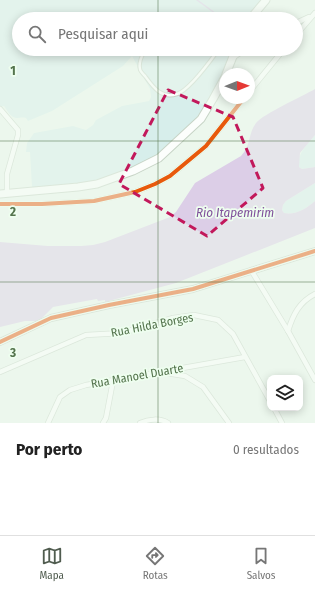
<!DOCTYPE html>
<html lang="pt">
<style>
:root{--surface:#fff;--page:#f2f2f2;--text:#222;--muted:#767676;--line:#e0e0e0;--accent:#505c4f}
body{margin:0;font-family:"Fira Sans Condensed",sans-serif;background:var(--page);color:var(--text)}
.controls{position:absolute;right:12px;bottom:12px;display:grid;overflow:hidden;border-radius:8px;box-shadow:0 2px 10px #0003}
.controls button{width:36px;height:36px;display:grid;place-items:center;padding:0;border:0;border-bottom:1px solid var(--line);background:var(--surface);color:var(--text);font:20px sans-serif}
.compass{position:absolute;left:219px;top:68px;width:36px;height:36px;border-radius:50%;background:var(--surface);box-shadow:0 2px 10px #0003;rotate:89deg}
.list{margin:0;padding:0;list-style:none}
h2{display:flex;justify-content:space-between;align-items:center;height:52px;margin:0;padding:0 16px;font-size:17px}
h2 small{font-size:13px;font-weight:400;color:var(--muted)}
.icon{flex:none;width:22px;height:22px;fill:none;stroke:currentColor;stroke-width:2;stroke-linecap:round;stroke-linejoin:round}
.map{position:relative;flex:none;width:315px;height:423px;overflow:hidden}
.search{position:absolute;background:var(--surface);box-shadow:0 2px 10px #0003;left:12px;right:12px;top:12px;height:44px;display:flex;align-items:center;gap:10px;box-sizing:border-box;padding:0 14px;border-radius:22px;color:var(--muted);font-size:15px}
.sheet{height:112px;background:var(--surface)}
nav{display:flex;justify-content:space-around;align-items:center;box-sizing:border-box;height:56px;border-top:1px solid var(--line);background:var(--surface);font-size:11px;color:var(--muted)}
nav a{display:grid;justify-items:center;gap:2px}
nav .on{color:var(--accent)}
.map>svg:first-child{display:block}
</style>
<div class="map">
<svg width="315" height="423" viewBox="0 0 315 423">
<rect width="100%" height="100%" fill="#ecf7ed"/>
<g fill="#d7eeeb">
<path d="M0,0H262L245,19H19V49H231C227,58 226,69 221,78C208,106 187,132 163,152C149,163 106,179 87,182C69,186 50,186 32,188L30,152H26L27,143L34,133L73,126L86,130L93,125L96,120L122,106L149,101L151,97L150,89L132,56L123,66L52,111L28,121L26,118C22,117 20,118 16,118C10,117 7,110 4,106L0,107Z"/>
<path d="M315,135V167L302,169L299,167C297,153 307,145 315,135Z"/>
<path d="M315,183V201C306,209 296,215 284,213L282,210L283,205L286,201Z"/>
</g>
<path fill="#dccee7" d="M315,89V135L300,153L299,167L302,169L315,167V183L286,201L283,205L282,210L284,213C296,215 306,209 315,201V228L176,283L105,302V300L98,301L97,299L53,307L41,319L36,321H25L0,327V242L48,246H81L93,245L105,242L170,217L176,212L195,183L241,156C251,146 248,133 256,123C263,114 303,96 315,89Z"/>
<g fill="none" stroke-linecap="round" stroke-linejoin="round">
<g stroke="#dccee7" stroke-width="1.5">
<polyline points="197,0 223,19"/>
<polyline points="234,19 246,16"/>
</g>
<g stroke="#c7d4c7" stroke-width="4.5">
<path id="service" d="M144,51C142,57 138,62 140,69C140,71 143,74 145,76C153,87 161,99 177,94C190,90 211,60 219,49"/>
</g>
<g stroke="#c7d4c7" stroke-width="6">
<g id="minor">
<polyline points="296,23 309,17"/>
<polyline points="296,35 315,13"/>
<polyline points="234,57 246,49"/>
<polyline points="249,92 284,49"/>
<polyline points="0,109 18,130 18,135 7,174 7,193"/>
<polyline points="0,204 42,204 94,201 135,192 155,184 170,176 206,146 244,98"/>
<polyline points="251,270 288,331 315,380"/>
<path d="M288,331C293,315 299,302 315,294"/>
<polyline points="0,372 86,335 122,333 173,318 194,315 218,320 233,334 270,401"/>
<polyline points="166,373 185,376 203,387 229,423"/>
<polyline points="274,408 282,423"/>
<polyline points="48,423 60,397 70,390 86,385 245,357"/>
<polyline points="103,423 106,418 113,381"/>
<path d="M140,423C149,419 160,418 168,423"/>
</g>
</g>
<g stroke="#c7d4c7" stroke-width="8">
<polyline id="tertiary" points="0,342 51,318 109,305 193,289 315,251"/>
</g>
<g stroke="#c7d4c6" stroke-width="9">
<g id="secondary">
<polyline points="250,19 266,0"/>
<polyline points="226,74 236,49"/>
<polyline points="0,194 78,187 97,184 133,171 159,158 201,119 213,99 225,77"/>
</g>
</g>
<use href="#service" stroke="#fcfefc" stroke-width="2.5"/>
<use href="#minor" stroke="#fcfefc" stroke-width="4.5"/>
<use href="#tertiary" stroke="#fcfefc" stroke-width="6"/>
<use href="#secondary" stroke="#fcfefc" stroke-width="7"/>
<g stroke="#eefeef" stroke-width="6">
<g id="cycleway">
<polyline points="0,204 42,204 94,201 135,192 155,184 170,176 206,146 244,98"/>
<polyline points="0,342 51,318 109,305 193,289 315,251"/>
</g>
</g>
<use href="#cycleway" stroke="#e8590c" stroke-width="4"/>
</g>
<path d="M0 0H315V423H0ZM168,90L233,117L263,188L207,236L119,184Z" fill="#ecf7ed" fill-opacity=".55" fill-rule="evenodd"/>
<path fill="none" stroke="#c2185b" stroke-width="3" stroke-dasharray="8 5" stroke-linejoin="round" d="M168,90L233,117L263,188L207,236L119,184Z"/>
<path fill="none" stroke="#54744d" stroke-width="1" stroke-opacity="0.55" d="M158,0V19M158,49V423M0,141H315M0,282H315"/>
<g text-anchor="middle" stroke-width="3.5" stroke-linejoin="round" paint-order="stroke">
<g font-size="12" fill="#54744d" stroke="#eefeef">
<text transform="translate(152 325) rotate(-11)" y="4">Rua Hilda Borges</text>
<text transform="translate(137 376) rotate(-10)" y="4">Rua Manoel Duarte</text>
</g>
<g font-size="13" font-style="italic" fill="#80519b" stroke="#eefeef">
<text x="235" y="217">Rio Itapemirim</text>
</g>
</g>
<g font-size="13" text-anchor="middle" font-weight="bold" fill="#54744d" stroke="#eefeef" stroke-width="3.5" stroke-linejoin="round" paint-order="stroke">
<text x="13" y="75">1</text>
<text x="13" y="216">2</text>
<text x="13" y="357">3</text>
</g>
</svg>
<div class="controls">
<button><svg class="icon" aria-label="layers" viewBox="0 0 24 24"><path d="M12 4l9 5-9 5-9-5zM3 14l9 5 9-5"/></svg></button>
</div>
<svg class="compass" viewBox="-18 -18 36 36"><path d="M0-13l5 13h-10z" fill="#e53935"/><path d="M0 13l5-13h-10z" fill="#767676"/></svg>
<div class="search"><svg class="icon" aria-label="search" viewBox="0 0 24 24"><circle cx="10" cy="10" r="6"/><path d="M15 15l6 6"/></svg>Pesquisar aqui</div>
</div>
<section class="sheet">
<h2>Por perto<small>0 resultados</small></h2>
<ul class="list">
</ul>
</section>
<nav>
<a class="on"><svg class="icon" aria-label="map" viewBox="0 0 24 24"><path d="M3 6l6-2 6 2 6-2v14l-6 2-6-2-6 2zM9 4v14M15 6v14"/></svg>Mapa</a>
<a><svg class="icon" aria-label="directions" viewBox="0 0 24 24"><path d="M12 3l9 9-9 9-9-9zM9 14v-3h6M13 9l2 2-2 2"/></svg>Rotas</a>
<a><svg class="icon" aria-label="saved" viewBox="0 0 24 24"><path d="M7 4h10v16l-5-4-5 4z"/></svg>Salvos</a>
</nav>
